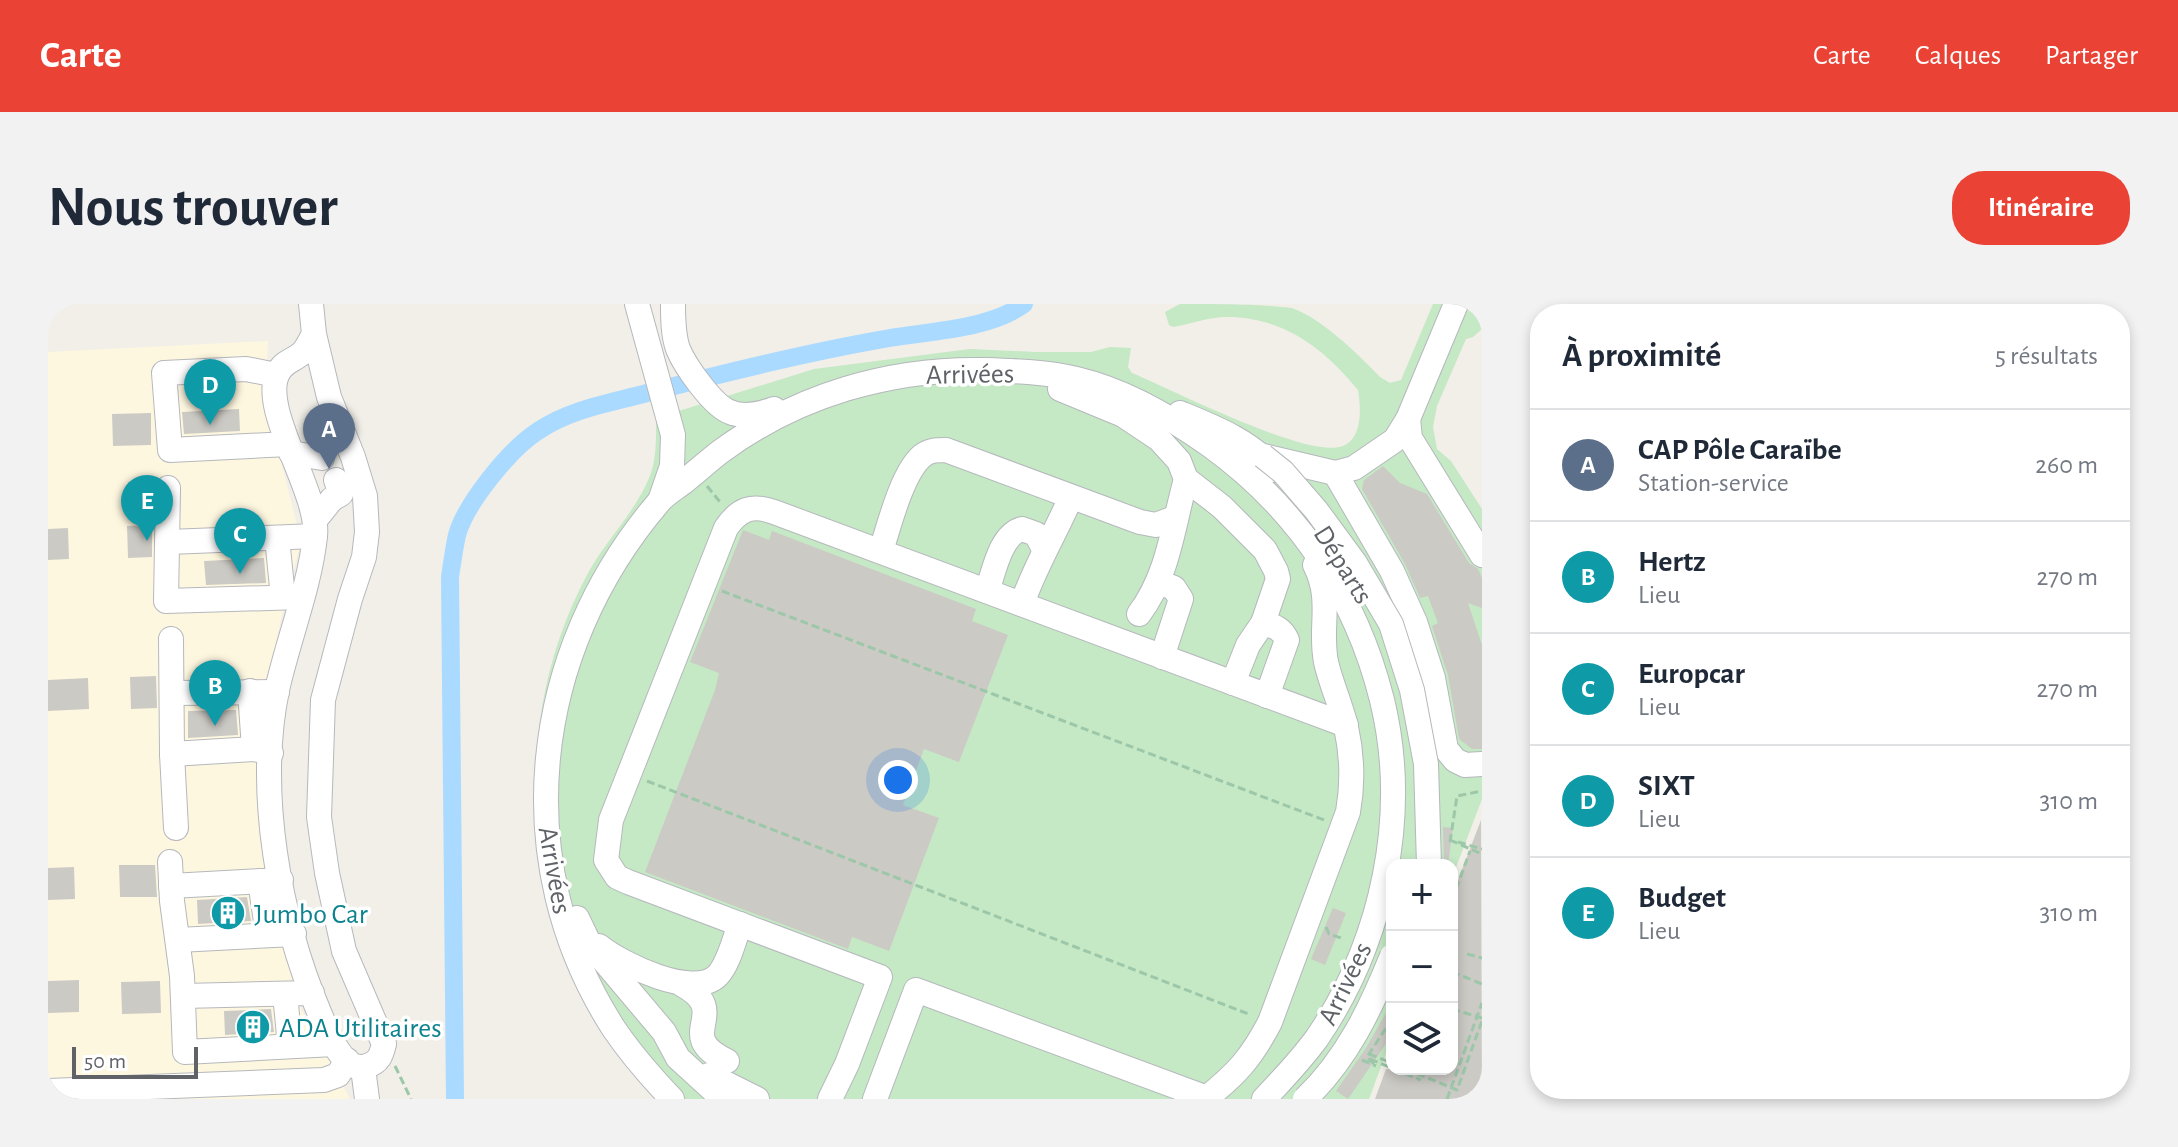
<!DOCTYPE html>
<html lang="fr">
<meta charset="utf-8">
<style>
:root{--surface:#fff;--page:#f2f2f3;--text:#1f2937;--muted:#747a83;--line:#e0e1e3;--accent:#ea4335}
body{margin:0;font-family:"Alegreya Sans",sans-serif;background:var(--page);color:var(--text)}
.controls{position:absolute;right:24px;bottom:24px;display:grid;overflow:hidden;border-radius:16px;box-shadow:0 4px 12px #0003}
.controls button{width:72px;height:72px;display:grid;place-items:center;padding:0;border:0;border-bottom:2px solid var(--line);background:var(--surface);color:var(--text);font:40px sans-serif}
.scale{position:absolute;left:24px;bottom:20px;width:126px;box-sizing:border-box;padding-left:8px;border:4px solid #5f6368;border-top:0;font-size:22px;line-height:28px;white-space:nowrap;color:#5f6368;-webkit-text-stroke:6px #fff;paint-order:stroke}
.you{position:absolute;left:850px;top:476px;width:28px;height:28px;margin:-20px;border:6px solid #fff;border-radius:50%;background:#1a73e8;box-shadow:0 0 0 12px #1a73e833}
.badge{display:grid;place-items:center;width:52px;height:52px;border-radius:50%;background:var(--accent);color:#fff;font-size:26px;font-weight:700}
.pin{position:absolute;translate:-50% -66px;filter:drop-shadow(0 2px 4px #0008)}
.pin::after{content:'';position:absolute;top:42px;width:28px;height:24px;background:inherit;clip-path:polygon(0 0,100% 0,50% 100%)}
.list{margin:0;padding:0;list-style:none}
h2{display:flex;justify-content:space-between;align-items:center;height:104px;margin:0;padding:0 32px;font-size:34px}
h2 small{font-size:26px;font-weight:400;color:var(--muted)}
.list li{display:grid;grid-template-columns:52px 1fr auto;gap:24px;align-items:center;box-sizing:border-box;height:112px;padding:0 32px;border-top:2px solid var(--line)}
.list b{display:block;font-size:30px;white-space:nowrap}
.list p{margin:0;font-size:26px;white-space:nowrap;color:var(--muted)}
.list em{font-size:26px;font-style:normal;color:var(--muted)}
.icon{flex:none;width:44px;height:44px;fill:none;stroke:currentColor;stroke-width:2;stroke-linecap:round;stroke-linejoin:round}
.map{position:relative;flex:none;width:1434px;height:795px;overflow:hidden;border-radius:32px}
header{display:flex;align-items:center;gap:48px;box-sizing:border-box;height:112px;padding:0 40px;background:var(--accent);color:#fff}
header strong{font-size:38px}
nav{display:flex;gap:44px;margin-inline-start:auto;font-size:28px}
.intro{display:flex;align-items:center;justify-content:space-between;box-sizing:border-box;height:192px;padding:0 48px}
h1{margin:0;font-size:56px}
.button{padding:20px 36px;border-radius:32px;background:var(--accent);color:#fff;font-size:28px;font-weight:700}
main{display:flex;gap:48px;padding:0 48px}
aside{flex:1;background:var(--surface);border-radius:32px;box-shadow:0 4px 12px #0003}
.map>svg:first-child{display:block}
</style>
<header>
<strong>Carte</strong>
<nav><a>Carte</a><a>Calques</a><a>Partager</a></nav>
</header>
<div class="intro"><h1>Nous trouver</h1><a class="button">Itinéraire</a></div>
<main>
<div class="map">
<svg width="1434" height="795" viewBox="0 0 1434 795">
<rect width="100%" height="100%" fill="#f1efe8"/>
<polygon fill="#fef7e0" points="220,37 217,94 253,237 233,315 214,404 212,528 250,699 302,795 0,795 0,48"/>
<path fill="#c5e8c5" d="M1132,0C1162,0 1216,0 1244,4C1273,14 1310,50 1332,73L1342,79L1353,76L1385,0H1428L1434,22V25L1425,33L1418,35L1389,102L1385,123L1389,145L1403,157L1434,205V495L1404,574V561H1344V733L1321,795H610C583,756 550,716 527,675C510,644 501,606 496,571C478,467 489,365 539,271C557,237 586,210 601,174C609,156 608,133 608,114L766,65L922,45L988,48H1043L1062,43L1083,44L1080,63L1084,69C1123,85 1261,156 1295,142C1315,134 1313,103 1310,86C1276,44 1235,13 1179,13C1160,13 1143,20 1125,23L1121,21L1117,8Z"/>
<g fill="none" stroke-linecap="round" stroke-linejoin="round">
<path stroke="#aadaff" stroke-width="18" d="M407,795L402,273C404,259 406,245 409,231C418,199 462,145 490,127C522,105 562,99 599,89C679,68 760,48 842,34C883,27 942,25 976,0"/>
</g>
<g fill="#cccac5">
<polygon points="191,105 192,127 136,130 134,108"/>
<polygon points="103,109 103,141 65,142 64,110"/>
<polygon points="1335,162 1352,179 1379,190 1421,259 1430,265 1434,274 1434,304 1420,299 1434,341 1434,445 1424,445 1411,435 1400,371 1384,322 1390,319 1380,292 1372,294 1357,260 1314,185 1316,176"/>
<polygon points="104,221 104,253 80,254 79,222"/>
<polygon points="20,224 21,255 0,256 0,225"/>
<polygon points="695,226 721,236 724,227 928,305 924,317 960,331 911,458 876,445 855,501 891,514 841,647 804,633 800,645 597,568 667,386 671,369 642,358"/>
<polygon points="216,254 218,279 158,281 156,257"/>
<polygon points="108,372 109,404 83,405 82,373"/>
<polygon points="40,374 41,405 0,407 0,376"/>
<polygon points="188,406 190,431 140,434 140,407"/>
<polygon points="1433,516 1434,795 1327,795 1338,765 1404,765 1404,592"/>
<polygon points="1395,523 1405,524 1400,561 1396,561"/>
<polygon points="71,561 107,561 109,593 72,593"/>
<polygon points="26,563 27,595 0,596 0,564"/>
<polygon points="199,593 203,617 150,620 149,596"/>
<polygon points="1285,604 1298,609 1277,661 1263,655"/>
<polygon points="31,676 31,708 0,709 0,677"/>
<polygon points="112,677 113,709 74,710 73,678"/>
<polygon points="1344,698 1344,731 1300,795 1288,787 1318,744"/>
<polygon points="223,705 226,728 177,731 176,707"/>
</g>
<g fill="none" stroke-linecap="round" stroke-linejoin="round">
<g stroke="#b5b8bc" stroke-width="26">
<g id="minor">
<path d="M263,0L266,30L281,93L305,153L317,192L319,228L316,253L302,295L275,396L271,513L279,569L296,647L336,740C333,752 331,758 319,762C295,771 278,724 271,708C231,613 208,488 229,386C240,336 262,282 267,232C272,189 211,105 230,69C235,58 244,57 253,50C258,46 262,37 266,30"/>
<polyline points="589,0 625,131 624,162 613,194"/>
<path d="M625,0C625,14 625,31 630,45C637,62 665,102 682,108C696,114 712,110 726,105"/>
<polyline points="228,71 198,65 116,69 122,146 240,140"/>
<polyline points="1012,85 1075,111 1111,135 1131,157 1138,175 1174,203 1217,246 1228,267 1230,275 1215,319 1200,341 1185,379"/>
<path d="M1132,109C1166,123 1202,137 1227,166"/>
<polyline points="1360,115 1362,134 1434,251"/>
<polyline points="243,149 274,154"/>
<polyline points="1215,152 1287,169 1306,164 1347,136 1360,115 1408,0"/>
<polyline points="1287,169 1344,267 1367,318 1385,374 1398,445 1407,456 1417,461 1434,460"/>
<polyline points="120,184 118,297 253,293"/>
<polyline points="267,216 284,195 293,190 288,176"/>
<polyline points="229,234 235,293"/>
<polyline points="121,238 267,232"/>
<path d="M833,247C841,222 854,169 874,152C881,146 889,146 898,146L1092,218L1108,221L1126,214"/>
<polyline points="1110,278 1126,284 1133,295 1114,353"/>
<path d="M939,287C946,268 952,231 974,225L988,230L996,245"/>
<path d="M974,300C987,262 1007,230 1023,193"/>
<path d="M1091,310C1121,270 1125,221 1138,175"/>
<path d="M1215,319C1227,322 1234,325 1239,336L1219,392"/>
<polyline points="123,335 124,450 128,524"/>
<polyline points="202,387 206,445"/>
<polyline points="125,389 229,388"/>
<polyline points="124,450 206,445 223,449"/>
<polyline points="122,558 124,597 134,672 137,748 286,740"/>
<polyline points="212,577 220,631"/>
<polyline points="123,582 233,576"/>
<polyline points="529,614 541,639 616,728 630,754 675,795"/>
<polyline points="130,636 246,630"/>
<path d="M551,642C573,660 646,696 670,671C681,659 686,636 692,620"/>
<path d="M635,681C686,710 623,730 679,757"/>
<polyline points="237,690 242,742"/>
<polyline points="135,692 264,689"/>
<polyline points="315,764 319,795"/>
<polyline points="661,771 709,795"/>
<polyline points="0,787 276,776 290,771 299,756"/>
<path d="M624,795C603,773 583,750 566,725C458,558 483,348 610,199C616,191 625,186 633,180C646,170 659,158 672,148C749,91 842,64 937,66C967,67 999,68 1028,75C1075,86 1124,114 1163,142C1250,205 1308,292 1334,396C1362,511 1335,637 1269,734C1253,756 1235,775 1216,795"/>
<path d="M782,795L799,760L832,673L580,578L569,573L558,556L563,516L678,224C691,205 704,200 726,208L1298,421"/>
<polyline points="827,795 868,686 1159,794"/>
<path d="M1157,795C1188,771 1204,753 1222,718L1300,508C1305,480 1304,450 1298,423C1293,401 1283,380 1278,358C1271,323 1285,297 1267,261"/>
</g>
</g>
<g stroke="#9cc7a9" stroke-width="3" stroke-dasharray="8 4" stroke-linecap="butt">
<polyline points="659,182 672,198"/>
<polyline points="674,287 1276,516"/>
<polyline points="599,477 1203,711"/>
<polyline points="1402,536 1434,550"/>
<polyline points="1402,538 1409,492 1434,487"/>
<polyline points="1410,538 1434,545"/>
<polyline points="1404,596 1422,547"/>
<polyline points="1278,623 1281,630 1296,635"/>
<polyline points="1419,650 1434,654"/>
<polyline points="1404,668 1434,680"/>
<polyline points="1404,705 1434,714"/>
<polyline points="1321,750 1344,759"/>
<polyline points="1322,755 1344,764"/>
<polyline points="1314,756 1328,762"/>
<polyline points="1326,760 1319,753 1344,715"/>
<polyline points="347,762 363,795"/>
<polyline points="1346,765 1373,776"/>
<polyline points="1358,765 1409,786 1434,717"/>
<polyline points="1399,795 1434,699"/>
</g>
<use href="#minor" stroke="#fff" stroke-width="24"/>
<g stroke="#b5b8bc" stroke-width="26" stroke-linecap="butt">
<g id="minor-bridge">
<polyline points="1215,152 1235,168 1268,206 1307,259 1343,320 1364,386 1378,460 1381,561"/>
<path d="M1257,795C1299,755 1323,704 1344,652"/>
</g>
</g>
<use href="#minor-bridge" stroke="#fff" stroke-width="24"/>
</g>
<defs>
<g id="building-disc" transform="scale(1.8)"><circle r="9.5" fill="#0f9aa8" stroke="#fff"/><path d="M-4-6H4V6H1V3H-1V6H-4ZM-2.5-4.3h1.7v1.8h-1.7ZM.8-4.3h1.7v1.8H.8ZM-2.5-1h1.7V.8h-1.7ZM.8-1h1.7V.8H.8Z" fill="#fff"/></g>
</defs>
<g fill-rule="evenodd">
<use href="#building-disc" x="180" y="609"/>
<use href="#building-disc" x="205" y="723"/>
</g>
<g text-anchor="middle" stroke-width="7" stroke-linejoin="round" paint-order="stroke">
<g font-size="28" fill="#5f6368" stroke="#fff">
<text transform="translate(922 69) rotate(-1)" y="10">Arrivées</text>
<text transform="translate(1296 260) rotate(58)" y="10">Départs</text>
<text transform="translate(508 566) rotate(80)" y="10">Arrivées</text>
<text transform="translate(1296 679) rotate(-64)" y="10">Arrivées</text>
</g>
<g font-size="28" fill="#0d838f" stroke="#fff" text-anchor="start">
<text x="206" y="619">Jumbo Car</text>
<text x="231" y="733">ADA Utilitaires</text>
</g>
</g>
</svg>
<div class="controls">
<button>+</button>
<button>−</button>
<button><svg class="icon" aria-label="layers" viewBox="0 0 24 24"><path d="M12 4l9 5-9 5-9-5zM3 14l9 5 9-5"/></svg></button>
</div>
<div class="scale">50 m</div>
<div class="you"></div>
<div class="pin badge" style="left:281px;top:165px;background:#5c6f8a">A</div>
<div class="pin badge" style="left:167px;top:422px;background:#0f9aa8">B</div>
<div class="pin badge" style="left:192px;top:270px;background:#0f9aa8">C</div>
<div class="pin badge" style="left:162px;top:121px;background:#0f9aa8">D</div>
<div class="pin badge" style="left:99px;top:237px;background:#0f9aa8">E</div>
</div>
<aside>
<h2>À proximité<small>5 résultats</small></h2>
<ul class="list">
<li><span class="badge" style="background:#5c6f8a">A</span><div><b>CAP Pôle Caraïbe</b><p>Station-service</p></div><em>260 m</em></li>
<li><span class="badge" style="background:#0f9aa8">B</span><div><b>Hertz</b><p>Lieu</p></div><em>270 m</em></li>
<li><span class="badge" style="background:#0f9aa8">C</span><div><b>Europcar</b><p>Lieu</p></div><em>270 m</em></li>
<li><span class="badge" style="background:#0f9aa8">D</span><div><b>SIXT</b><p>Lieu</p></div><em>310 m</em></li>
<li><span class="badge" style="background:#0f9aa8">E</span><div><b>Budget</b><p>Lieu</p></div><em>310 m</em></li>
</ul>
</aside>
</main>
